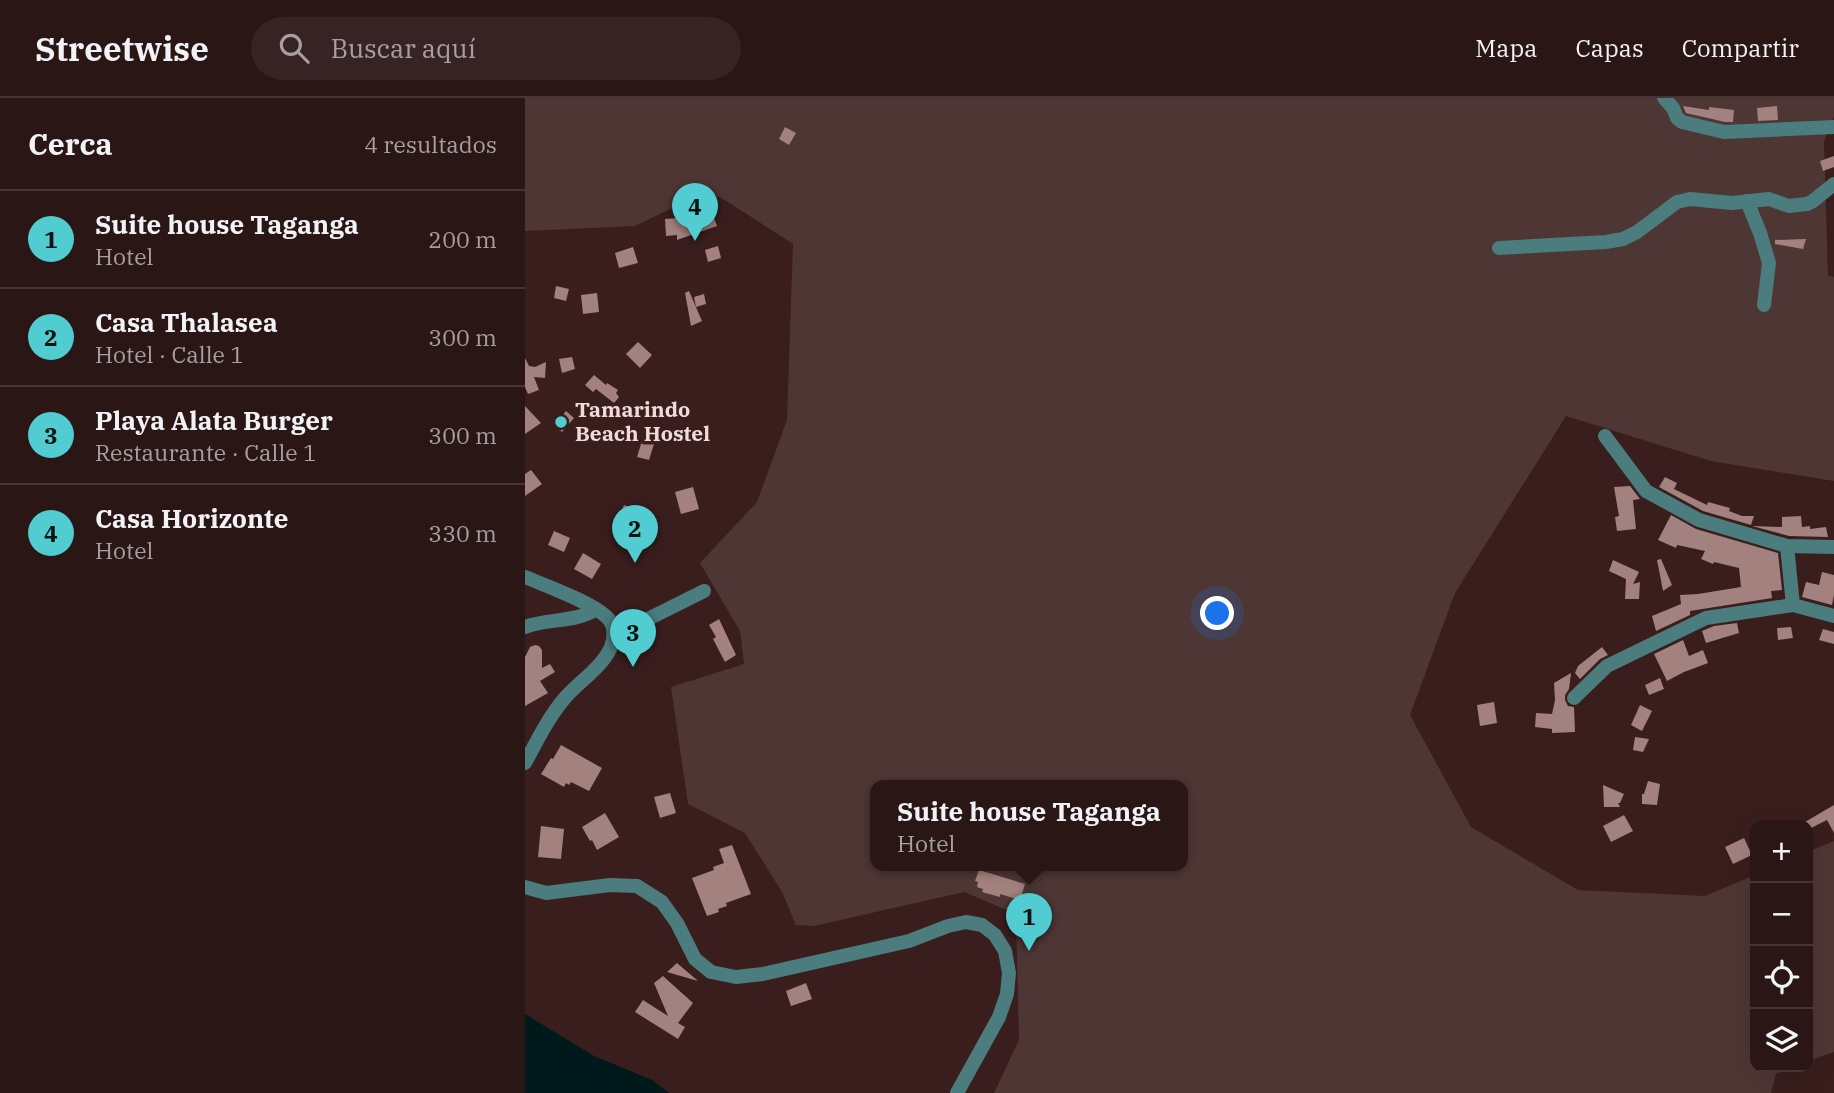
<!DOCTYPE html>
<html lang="es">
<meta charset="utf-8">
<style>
:root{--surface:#2b1616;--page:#372323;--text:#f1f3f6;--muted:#a69fa1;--line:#473535;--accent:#51ccd1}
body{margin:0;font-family:"IBM Plex Serif",serif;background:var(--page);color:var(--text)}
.controls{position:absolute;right:21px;bottom:21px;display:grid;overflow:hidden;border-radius:14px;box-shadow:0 7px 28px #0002}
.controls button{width:63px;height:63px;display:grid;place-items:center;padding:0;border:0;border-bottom:2px solid var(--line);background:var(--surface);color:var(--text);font:35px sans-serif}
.you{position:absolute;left:693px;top:516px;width:24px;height:24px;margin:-18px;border:5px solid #fff;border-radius:50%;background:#1a73e8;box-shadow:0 0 0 10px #1a73e833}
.badge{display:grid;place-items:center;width:46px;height:46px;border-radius:50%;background:var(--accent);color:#111;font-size:23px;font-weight:700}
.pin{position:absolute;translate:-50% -58px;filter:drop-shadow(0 2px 4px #0008)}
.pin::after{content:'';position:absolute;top:37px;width:24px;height:21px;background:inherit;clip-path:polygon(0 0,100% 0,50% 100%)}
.popup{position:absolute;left:345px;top:682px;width:318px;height:91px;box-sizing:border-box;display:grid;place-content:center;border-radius:14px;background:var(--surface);filter:drop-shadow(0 2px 5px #0005);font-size:23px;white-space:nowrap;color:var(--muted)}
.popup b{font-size:26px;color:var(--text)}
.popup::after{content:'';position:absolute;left:50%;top:100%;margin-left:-14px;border:14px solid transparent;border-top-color:var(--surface)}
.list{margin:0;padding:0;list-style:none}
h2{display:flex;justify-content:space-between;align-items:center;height:91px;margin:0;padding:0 28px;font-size:30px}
h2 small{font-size:23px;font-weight:400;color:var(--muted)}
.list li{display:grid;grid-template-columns:46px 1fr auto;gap:21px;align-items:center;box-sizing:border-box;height:98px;padding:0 28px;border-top:2px solid var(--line)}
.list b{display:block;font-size:26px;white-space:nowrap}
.list p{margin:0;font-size:23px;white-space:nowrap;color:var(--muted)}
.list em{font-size:23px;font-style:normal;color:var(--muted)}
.icon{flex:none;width:38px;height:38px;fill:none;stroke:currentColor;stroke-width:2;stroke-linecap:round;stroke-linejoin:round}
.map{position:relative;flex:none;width:1309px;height:995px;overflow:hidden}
header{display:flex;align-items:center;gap:42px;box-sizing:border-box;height:98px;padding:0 35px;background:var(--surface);border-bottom:2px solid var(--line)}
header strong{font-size:33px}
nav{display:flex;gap:38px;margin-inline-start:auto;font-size:24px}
.search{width:490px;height:63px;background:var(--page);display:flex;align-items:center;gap:18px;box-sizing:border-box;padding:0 24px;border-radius:38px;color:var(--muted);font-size:26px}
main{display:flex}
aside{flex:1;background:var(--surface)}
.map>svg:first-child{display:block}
</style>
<header>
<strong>Streetwise</strong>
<div class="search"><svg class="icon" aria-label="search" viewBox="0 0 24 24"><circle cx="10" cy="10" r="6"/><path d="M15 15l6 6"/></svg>Buscar aquí</div>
<nav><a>Mapa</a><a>Capas</a><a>Compartir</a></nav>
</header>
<main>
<aside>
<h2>Cerca<small>4 resultados</small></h2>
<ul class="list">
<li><span class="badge">1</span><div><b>Suite house Taganga</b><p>Hotel</p></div><em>200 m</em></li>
<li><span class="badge">2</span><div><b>Casa Thalasea</b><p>Hotel · Calle 1</p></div><em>300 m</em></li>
<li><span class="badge">3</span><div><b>Playa Alata Burger</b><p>Restaurante · Calle 1</p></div><em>300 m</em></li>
<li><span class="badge">4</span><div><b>Casa Horizonte</b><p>Hotel</p></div><em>330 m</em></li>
</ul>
</aside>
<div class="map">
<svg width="1309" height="995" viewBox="0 0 1309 995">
<rect width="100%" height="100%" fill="#391e1d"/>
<g fill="#4e3634" fill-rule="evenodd">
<path d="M0,0H1309V18L1299,44L1303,177L1309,179V383L1186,363L1041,318L930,495L885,617L946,729L1053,792L1180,798L1230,777V969H1269L1251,976L1246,995H469L494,942L491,816L439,794L289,828L271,827L257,794L220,735L163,706L146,589L219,566L215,533L175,465L232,404L262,322L268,146L200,102L182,93L110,128L0,133ZM350,687H658V767H350Z"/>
<polygon points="1309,743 1309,954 1283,963 1283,754"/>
</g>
<polygon fill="#00191a" points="0,916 69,958 127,982 144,995 0,995"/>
<g fill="#a3817e">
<polygon points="1158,8 1184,12 1184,9 1209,12 1208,24 1200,24 1161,15"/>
<polygon points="1252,8 1253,22 1233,23 1232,10"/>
<polygon points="260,29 271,35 264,47 254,41"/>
<polygon points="1309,58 1309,69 1298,73 1295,63"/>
<polygon points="187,115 192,128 152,142 152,137 141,138 140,121 176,118"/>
<polygon points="1281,141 1278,151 1250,146 1250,142"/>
<polygon points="193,148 196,160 183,164 180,152"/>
<polygon points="108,149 113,165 94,170 90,155"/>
<polygon points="31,188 44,191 41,203 29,200"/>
<polygon points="164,193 177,223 166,228 160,195"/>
<polygon points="72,195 74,214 58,216 56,197"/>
<polygon points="179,196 181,206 171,209 169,199"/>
<polygon points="113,244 127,257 115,270 101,256"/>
<polygon points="47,259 50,271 37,275 34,261"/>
<polygon points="0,260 4,268 10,269 21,264 20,280 9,279 14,292 3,296 0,289"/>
<polygon points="69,277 81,287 82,285 93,292 91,295 94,299 89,305 71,291 68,294 60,287"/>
<polygon points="0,308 16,325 0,336"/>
<polygon points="41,313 49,320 37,334 29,327"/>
<polygon points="117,343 129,346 124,362 112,359"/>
<polygon points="6,372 17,386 0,398 0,376"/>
<polygon points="1140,379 1152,385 1149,391 1182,407 1183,404 1205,410 1204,413 1217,418 1229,418 1226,427 1178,413 1134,389"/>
<polygon points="1105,388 1115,401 1108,402 1111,431 1092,433 1090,419 1094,418 1089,389"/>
<polygon points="168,389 174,411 156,416 150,394"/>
<polygon points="99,407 109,411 106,421 95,417"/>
<polygon points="1146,417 1171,431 1253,455 1257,492 1246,493 1247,500 1165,513 1165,517 1131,533 1127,518 1156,506 1155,497 1173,496 1216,489 1214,470 1189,464 1188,466 1176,461 1180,453 1152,447 1151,450 1133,442"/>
<polygon points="1276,418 1277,429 1285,428 1285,431 1301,429 1303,439 1264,438 1227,428 1257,429 1257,419"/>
<polygon points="29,433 45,440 39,454 23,447"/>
<polygon points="58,455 76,466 67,481 49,471"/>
<polygon points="1136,461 1147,487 1138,493 1132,462"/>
<polygon points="1088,462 1114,474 1108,486 1115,484 1114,501 1100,501 1101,481 1084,473"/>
<polygon points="1297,474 1309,477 1309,497 1307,507 1277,499 1281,484 1294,487"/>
<polygon points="194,521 211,557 200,564 188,541 191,539 184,527"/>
<polygon points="1212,525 1214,535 1181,545 1177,533 1189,528"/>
<polygon points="1266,529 1268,540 1253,542 1252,530"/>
<polygon points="1298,531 1309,534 1309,546 1294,542"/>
<polygon points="1158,542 1164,558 1178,552 1183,565 1159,574 1142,583 1129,556"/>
<polygon points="10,547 14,548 17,552 17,570 25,566 30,574 15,583 23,595 0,608 0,559 5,549"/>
<polygon points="1077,549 1083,557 1075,561 1055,581 1050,575 1053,568"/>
<polygon points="1046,575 1044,591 1040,597 1040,602 1043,608 1049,609 1050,634 1027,635 1027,631 1010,629 1011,615 1027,616 1030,602 1029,585"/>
<polygon points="1135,580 1139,591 1124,597 1120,587"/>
<polygon points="969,604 972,625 955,628 952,607"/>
<polygon points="1115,607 1127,613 1117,633 1106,627"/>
<polygon points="1110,639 1124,641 1118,654 1108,652"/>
<polygon points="36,647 77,670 64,693 46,684 44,687 41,685 39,689 16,676 26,660 28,661"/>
<polygon points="1123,683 1135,686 1132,707 1117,706 1117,696 1119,696"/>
<polygon points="1078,687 1099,696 1095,705 1093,705 1095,709 1079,709"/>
<polygon points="145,695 151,715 135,720 129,699"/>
<polygon points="1309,707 1309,735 1302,722 1284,731 1280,724"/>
<polygon points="80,715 94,739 72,752 67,742 65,743 57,729"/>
<polygon points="1099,717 1108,733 1086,744 1078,728"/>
<polygon points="16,728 39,731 36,761 13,759"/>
<polygon points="1219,740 1227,757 1208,766 1200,749"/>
<polygon points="207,747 226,796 201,805 202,808 193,811 194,814 182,818 167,780 189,772 188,769 199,765 194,751"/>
<polygon points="454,772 500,786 495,802 475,796 475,799 457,794 458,791 452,789 453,784 450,783"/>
<polygon points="152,865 173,883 142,874"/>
<polygon points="138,878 168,905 153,925 160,929 153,941 110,914 118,902 143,918 129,885"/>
<polygon points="281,885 287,901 266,908 261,893"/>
</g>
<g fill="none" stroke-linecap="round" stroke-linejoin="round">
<g stroke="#4b7c7e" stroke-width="14">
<polyline points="1139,0 1148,10 1152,20 1157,24 1199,34 1309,29"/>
<polyline points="1222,103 1235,135 1244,165 1239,207"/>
<polyline points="974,150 1081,144 1098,141 1112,134 1152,104 1165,101 1207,105 1244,101 1264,108 1282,106 1288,103 1309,86"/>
<polyline points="1080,338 1121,393 1174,422 1262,448 1309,449"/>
<polyline points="1262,448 1268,507"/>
<path d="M0,529C22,520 51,525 71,511"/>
<polyline points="89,531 125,520 179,493"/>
<polyline points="1049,600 1082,568 1181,520 1268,507 1309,518"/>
</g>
<g stroke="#4b7c7e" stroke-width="14">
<path d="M0,479C19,487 75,507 85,523C90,530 89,541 86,549C77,570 53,584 39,601C23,620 12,643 0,665"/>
<polyline points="0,789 21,795 85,787 112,788 137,804 152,825 170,861 186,874 211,879 238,876 384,843 423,828 441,824 457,827 470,837 480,853 484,875 482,896 474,919 432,995"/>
</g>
</g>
<circle fill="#51ccd1" stroke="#391e1d" stroke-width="2.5" cx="36" cy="324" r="7"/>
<g text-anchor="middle" stroke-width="7" stroke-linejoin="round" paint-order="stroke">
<g font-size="21" font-weight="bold" fill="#efdbda" stroke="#391e1d" text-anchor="start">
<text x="50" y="319">Tamarindo<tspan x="50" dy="24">Beach Hostel</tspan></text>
</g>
</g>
</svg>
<div class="controls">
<button>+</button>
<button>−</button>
<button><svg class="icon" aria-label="locate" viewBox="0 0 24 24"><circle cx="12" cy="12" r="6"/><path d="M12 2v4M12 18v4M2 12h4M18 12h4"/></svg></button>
<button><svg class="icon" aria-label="layers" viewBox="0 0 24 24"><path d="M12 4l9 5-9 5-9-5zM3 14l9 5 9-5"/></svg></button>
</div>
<div class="you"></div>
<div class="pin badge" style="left:504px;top:853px">1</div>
<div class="popup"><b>Suite house Taganga</b>Hotel</div>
<div class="pin badge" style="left:110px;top:465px">2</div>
<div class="pin badge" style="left:108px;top:569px">3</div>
<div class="pin badge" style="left:170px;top:143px">4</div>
</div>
</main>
